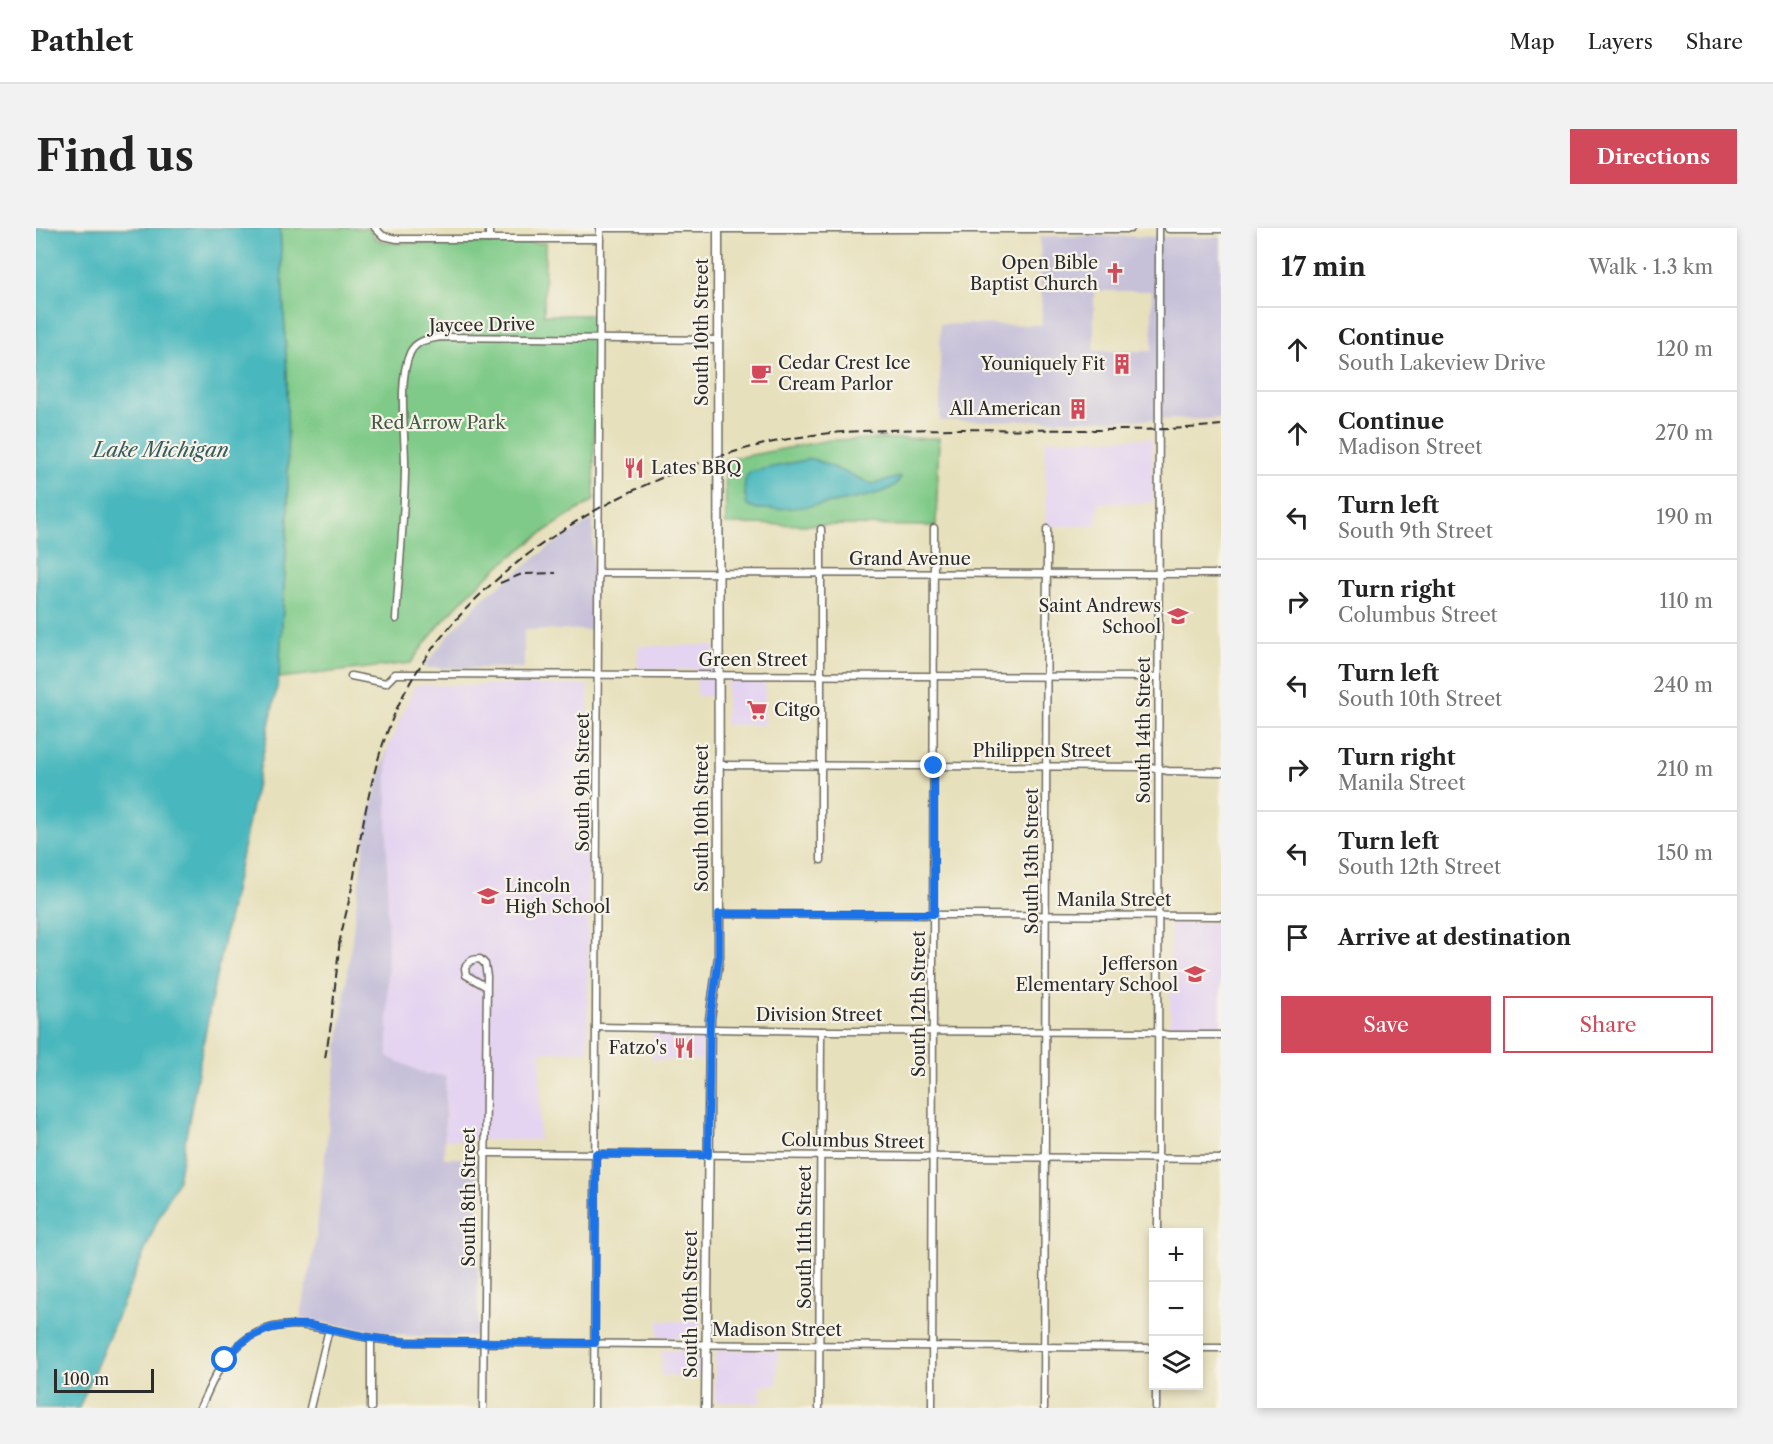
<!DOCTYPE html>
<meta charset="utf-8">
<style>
:root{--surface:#fff;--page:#f2f2f2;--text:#222;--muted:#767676;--line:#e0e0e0;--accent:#d1495b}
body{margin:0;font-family:"Libre Caslon Text",serif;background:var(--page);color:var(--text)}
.controls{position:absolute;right:18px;bottom:18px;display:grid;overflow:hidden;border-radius:0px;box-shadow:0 3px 9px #0003}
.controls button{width:54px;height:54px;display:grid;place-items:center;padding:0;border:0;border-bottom:2px solid var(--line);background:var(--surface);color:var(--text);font:30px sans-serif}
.scale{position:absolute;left:18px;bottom:15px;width:100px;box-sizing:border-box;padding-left:6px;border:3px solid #2b2b2b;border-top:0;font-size:16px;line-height:21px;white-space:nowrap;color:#2b2b2b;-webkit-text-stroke:4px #f7f3e8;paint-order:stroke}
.stop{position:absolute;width:18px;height:18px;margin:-14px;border:4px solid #1a73e8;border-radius:50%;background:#fff}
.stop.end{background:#1a73e8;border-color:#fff;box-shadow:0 2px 6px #0008}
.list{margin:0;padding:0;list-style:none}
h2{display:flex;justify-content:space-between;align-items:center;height:78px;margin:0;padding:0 24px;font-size:26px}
h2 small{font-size:20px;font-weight:400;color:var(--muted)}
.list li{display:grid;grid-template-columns:39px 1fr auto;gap:18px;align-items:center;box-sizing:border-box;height:84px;padding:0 24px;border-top:2px solid var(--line)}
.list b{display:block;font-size:22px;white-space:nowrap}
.list p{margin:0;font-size:20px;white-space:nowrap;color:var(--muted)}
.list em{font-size:20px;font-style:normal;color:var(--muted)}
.actions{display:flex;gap:12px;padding:18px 24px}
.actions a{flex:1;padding:14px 0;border:2px solid var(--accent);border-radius:0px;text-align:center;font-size:21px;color:var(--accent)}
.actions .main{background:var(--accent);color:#fff}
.icon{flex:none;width:33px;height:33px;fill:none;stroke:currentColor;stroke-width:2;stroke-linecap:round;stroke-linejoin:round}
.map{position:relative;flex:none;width:1185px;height:1180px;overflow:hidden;border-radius:0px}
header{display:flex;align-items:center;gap:36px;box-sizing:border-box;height:84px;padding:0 30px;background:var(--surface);border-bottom:2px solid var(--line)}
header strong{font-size:28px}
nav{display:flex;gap:33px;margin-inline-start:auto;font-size:21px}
.intro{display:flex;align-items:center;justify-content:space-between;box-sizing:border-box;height:144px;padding:0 36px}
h1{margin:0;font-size:42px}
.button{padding:15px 27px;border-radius:0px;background:var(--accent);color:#fff;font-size:21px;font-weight:700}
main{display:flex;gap:36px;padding:0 36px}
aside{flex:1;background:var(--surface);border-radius:0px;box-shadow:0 3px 9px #0003}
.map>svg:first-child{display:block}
</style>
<header>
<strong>Pathlet</strong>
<nav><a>Map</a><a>Layers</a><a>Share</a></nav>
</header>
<div class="intro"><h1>Find us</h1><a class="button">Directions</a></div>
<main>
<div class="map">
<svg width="1185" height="1180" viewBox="0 0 1185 1180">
<rect width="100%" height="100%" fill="#f7f3e8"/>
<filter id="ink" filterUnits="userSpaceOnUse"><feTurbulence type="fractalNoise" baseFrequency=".0167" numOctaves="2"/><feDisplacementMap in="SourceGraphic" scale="12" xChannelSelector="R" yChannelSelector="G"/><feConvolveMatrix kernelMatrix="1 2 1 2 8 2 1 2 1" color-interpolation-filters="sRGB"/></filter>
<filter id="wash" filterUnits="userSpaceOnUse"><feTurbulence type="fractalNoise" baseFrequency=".008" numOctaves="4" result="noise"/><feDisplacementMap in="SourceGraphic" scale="24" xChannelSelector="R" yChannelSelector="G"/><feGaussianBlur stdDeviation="1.35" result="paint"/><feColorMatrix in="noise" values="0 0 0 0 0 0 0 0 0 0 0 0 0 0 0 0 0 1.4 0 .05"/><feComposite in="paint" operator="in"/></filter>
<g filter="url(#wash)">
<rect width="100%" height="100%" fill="#e7e0bc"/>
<g fill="#e4d3f1">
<polygon points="1116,210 1117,275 1062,275 1061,298 1010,298 1009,212"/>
<polygon points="678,417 678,468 661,468 660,441 602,441 602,418"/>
<polygon points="729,452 729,497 689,497 691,453"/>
<polygon points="379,457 552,457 552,823 505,824 503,912 409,912 410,848 390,846 352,829 351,522"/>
<polygon points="1134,695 1185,695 1185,798 1134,797"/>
<polygon points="617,803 666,804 667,832 616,832"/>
<polygon points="622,1093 665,1093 665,1104 664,1107 658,1110 622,1109"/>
<polygon points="626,1122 661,1123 664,1126 663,1148 625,1148"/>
<polygon points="683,1122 742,1122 741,1157 725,1158 725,1175 679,1174 679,1127"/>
</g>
<g fill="#c6c0d9" fill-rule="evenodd">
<path d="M1004,8L1185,9V191L904,193V96L1006,97ZM1058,63H1116V123H1058Z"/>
<polygon points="557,291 557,402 488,402 488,440 387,440 412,408 445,372 516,317"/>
<polygon points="351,522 352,829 390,846 410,848 408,930 435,930 438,928 442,932 442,1105 440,1108 436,1109 371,1108 264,1091 279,1018 295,875 330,601"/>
</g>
<g fill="#7fca88" stroke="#557a5a" stroke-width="1.5">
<path d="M244,0H332L340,11L352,15H509L508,87H559L558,272C486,315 422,365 375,435L243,450L252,289L251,148Z"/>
<polygon points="903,210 900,298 690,296 689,232 793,212"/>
</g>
<g fill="#48b8be" stroke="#3a7274" stroke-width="1.5">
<polygon points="0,0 244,0 251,148 252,289 243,450 177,763 142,952 122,991 43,1180 0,1180"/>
<path d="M774,231L780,232L836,256L864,249L865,250C860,258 851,263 842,265C820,272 729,288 711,278C709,267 705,252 714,244Z"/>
</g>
</g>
<g filter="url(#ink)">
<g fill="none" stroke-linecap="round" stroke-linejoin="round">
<g stroke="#6d6a5e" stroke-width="9">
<g id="street">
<polyline points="339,0 347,8 361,11 564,11"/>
<polyline points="564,0 682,0"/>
<polyline points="453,11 453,0"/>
<polyline points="785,301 785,632"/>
<polyline points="563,345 1185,346"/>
<path d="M360,391C363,342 368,293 369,244C370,211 361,153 374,125C380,112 393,111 405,109L682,112"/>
<polyline points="315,448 350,455 359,446 379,446 1123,449"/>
<polyline points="683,537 1115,539 1132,543 1185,544"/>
<polyline points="683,686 1185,688"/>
<polyline points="561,799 785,803 1115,804 1132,807 1185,807"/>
<polyline points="448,925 1185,931"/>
<polyline points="1122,1004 1123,0"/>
<polyline points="1162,1120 1185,1120"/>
<path d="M164,1180C172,1164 179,1145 190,1131C231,1078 281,1101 334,1110C346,1112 359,1113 371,1114L1118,1120"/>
<polyline points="274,1180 293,1101"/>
<polyline points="335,1180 335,1110"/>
<path d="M447,1180L451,748L449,736L444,731C436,731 433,733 429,740L430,747L449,758"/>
<polyline points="558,1180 564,0"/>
<polyline points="783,1180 785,803"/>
<polyline points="896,1180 898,300"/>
<polyline points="1008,1180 1011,301"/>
<polyline points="1120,1180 1120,1158"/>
</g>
</g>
<g stroke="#6d6a5e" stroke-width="11">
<g id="secondary">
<polyline points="682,0 1094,0"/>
<polyline points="1133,0 1185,0"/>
<polyline points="670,1180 674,791 683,729 682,0"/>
</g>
</g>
<use href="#street" stroke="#fff" stroke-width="6"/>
<use href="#secondary" stroke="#fff" stroke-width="8"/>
<g stroke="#2b2b2b" stroke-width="2" stroke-dasharray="9 4.5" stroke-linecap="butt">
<polyline points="464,355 486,346 520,345"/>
<path d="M303,717C307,696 313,675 317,654C327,594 336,534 362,478C433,325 645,214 809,204C891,199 974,202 1056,202C1099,202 1142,202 1185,197"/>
<polyline points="289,830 295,796 304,711"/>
</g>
</g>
</g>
<g fill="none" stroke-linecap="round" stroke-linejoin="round" filter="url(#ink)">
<polyline stroke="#1a73e8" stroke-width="8" points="189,1132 204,1116 215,1108 235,1100 255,1097 273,1097 335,1110 371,1114 559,1115 560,926 672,927 674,791 683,729 683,686 898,686 898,538"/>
</g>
<defs>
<g id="church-bare" transform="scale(1.62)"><path d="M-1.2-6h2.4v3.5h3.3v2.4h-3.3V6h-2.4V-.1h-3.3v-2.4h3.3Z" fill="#d1495b" stroke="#f7f3e8" stroke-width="2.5" paint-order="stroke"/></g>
<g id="building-bare" transform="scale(1.62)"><path d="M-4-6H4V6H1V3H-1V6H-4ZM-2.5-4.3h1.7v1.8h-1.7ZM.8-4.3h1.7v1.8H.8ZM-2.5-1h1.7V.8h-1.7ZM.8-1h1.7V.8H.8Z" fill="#d1495b" stroke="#f7f3e8" stroke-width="2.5" paint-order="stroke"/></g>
<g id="cafe-bare" transform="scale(1.62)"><path d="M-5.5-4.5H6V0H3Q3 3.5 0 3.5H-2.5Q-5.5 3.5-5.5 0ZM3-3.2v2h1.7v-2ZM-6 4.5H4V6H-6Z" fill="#d1495b" stroke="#f7f3e8" stroke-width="2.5" paint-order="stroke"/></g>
<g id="restaurant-bare" transform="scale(1.62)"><path d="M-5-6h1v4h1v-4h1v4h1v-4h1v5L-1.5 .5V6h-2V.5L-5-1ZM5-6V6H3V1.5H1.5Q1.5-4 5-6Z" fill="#d1495b" stroke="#f7f3e8" stroke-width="2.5" paint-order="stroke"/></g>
<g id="school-bare" transform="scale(1.62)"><path d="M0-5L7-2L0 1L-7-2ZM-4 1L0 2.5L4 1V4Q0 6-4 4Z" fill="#d1495b" stroke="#f7f3e8" stroke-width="2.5" paint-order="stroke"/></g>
<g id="supermarket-bare" transform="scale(1.62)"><path d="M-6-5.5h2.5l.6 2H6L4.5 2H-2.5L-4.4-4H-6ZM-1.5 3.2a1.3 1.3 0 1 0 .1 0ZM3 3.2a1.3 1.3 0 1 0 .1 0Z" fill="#d1495b" stroke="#f7f3e8" stroke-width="2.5" paint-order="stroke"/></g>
</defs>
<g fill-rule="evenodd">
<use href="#church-bare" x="1079" y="45"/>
<use href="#building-bare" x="1086" y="136"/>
<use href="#cafe-bare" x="725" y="145"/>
<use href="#building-bare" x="1042" y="181"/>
<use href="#restaurant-bare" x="598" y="240"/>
<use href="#school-bare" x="1142" y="388"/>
<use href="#supermarket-bare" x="721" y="482"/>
<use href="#school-bare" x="452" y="668"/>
<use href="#school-bare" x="1159" y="746"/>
<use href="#restaurant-bare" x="648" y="820"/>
</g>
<g text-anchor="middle" stroke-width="4.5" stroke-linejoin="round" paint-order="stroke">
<g font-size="18" fill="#2b2b2b" stroke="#f7f3e8" text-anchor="end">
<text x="1062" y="41">Open Bible<tspan x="1062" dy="21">Baptist Church</tspan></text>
<text x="742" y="141" text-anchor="start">Cedar Crest Ice<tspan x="742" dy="21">Cream Parlor</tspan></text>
<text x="1069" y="142">Youniquely Fit</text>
<text x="1025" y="187">All American</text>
<text x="615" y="246" text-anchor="start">Lates BBQ</text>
<text x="1125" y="384">Saint Andrews<tspan x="1125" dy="21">School</tspan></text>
<text x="738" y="488" text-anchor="start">Citgo</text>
<text x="469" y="664" text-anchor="start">Lincoln<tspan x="469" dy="21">High School</tspan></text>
<text x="1142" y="742">Jefferson<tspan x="1142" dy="21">Elementary School</tspan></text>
<text x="631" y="826">Fatzo's</text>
</g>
<g font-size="18" fill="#2b2b2b" stroke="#f7f3e8">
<text transform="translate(446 97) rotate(-1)" y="6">Jaycee Drive</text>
<text transform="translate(666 104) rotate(-90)" y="6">South 10th Street</text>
<text x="874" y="337">Grand Avenue</text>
<text x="717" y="438">Green Street</text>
<text transform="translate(1108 502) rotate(-90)" y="6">South 14th Street</text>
<text x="1006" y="529">Philippen Street</text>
<text transform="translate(547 554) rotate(-90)" y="6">South 9th Street</text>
<text transform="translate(666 590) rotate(-90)" y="6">South 10th Street</text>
<text transform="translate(996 633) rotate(-90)" y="6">South 13th Street</text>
<text x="1078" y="678">Manila Street</text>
<text transform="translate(883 776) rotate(-90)" y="6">South 12th Street</text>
<text x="783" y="793">Division Street</text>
<text transform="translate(817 913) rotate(1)" y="6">Columbus Street</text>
<text transform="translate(433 969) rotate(-90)" y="6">South 8th Street</text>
<text transform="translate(769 1009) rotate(-90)" y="6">South 11th Street</text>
<text transform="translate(655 1076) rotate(-90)" y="6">South 10th Street</text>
<text x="741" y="1108">Madison Street</text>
</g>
<g font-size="18" fill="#445b47" stroke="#f7f3e8">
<text x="402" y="201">Red Arrow Park</text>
</g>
<g font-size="20" font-style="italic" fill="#355c5e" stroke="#f7f3e8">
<text x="125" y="229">Lake Michigan</text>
</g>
</g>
</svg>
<div class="controls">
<button>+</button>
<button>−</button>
<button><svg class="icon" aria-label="layers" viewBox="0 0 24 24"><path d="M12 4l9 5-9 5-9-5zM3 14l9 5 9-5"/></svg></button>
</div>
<div class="scale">100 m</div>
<div class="stop" style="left:189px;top:1132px"></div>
<div class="stop end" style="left:898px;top:538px"></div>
</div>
<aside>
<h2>17 min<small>Walk · 1.3 km</small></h2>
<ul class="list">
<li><svg class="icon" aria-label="ahead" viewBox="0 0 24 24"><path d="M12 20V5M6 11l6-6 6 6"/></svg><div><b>Continue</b><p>South Lakeview Drive</p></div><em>120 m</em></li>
<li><svg class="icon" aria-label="ahead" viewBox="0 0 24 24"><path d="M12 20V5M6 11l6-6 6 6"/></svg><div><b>Continue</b><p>Madison Street</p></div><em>270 m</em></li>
<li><svg class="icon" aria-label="left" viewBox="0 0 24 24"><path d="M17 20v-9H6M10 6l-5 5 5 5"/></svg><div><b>Turn left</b><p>South 9th Street</p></div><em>190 m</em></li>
<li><svg class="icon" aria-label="right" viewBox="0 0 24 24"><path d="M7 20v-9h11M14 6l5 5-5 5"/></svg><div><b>Turn right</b><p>Columbus Street</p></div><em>110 m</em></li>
<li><svg class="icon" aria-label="left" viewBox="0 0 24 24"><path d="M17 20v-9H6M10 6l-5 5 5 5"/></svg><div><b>Turn left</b><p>South 10th Street</p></div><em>240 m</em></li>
<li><svg class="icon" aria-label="right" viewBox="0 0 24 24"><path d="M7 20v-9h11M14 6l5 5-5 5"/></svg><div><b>Turn right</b><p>Manila Street</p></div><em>210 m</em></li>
<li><svg class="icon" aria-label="left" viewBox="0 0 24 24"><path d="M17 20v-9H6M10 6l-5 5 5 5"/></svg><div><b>Turn left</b><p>South 12th Street</p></div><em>150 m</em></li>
<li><svg class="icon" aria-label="arrive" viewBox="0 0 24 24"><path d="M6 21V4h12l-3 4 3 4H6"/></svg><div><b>Arrive at destination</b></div></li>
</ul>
<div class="actions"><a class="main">Save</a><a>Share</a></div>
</aside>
</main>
